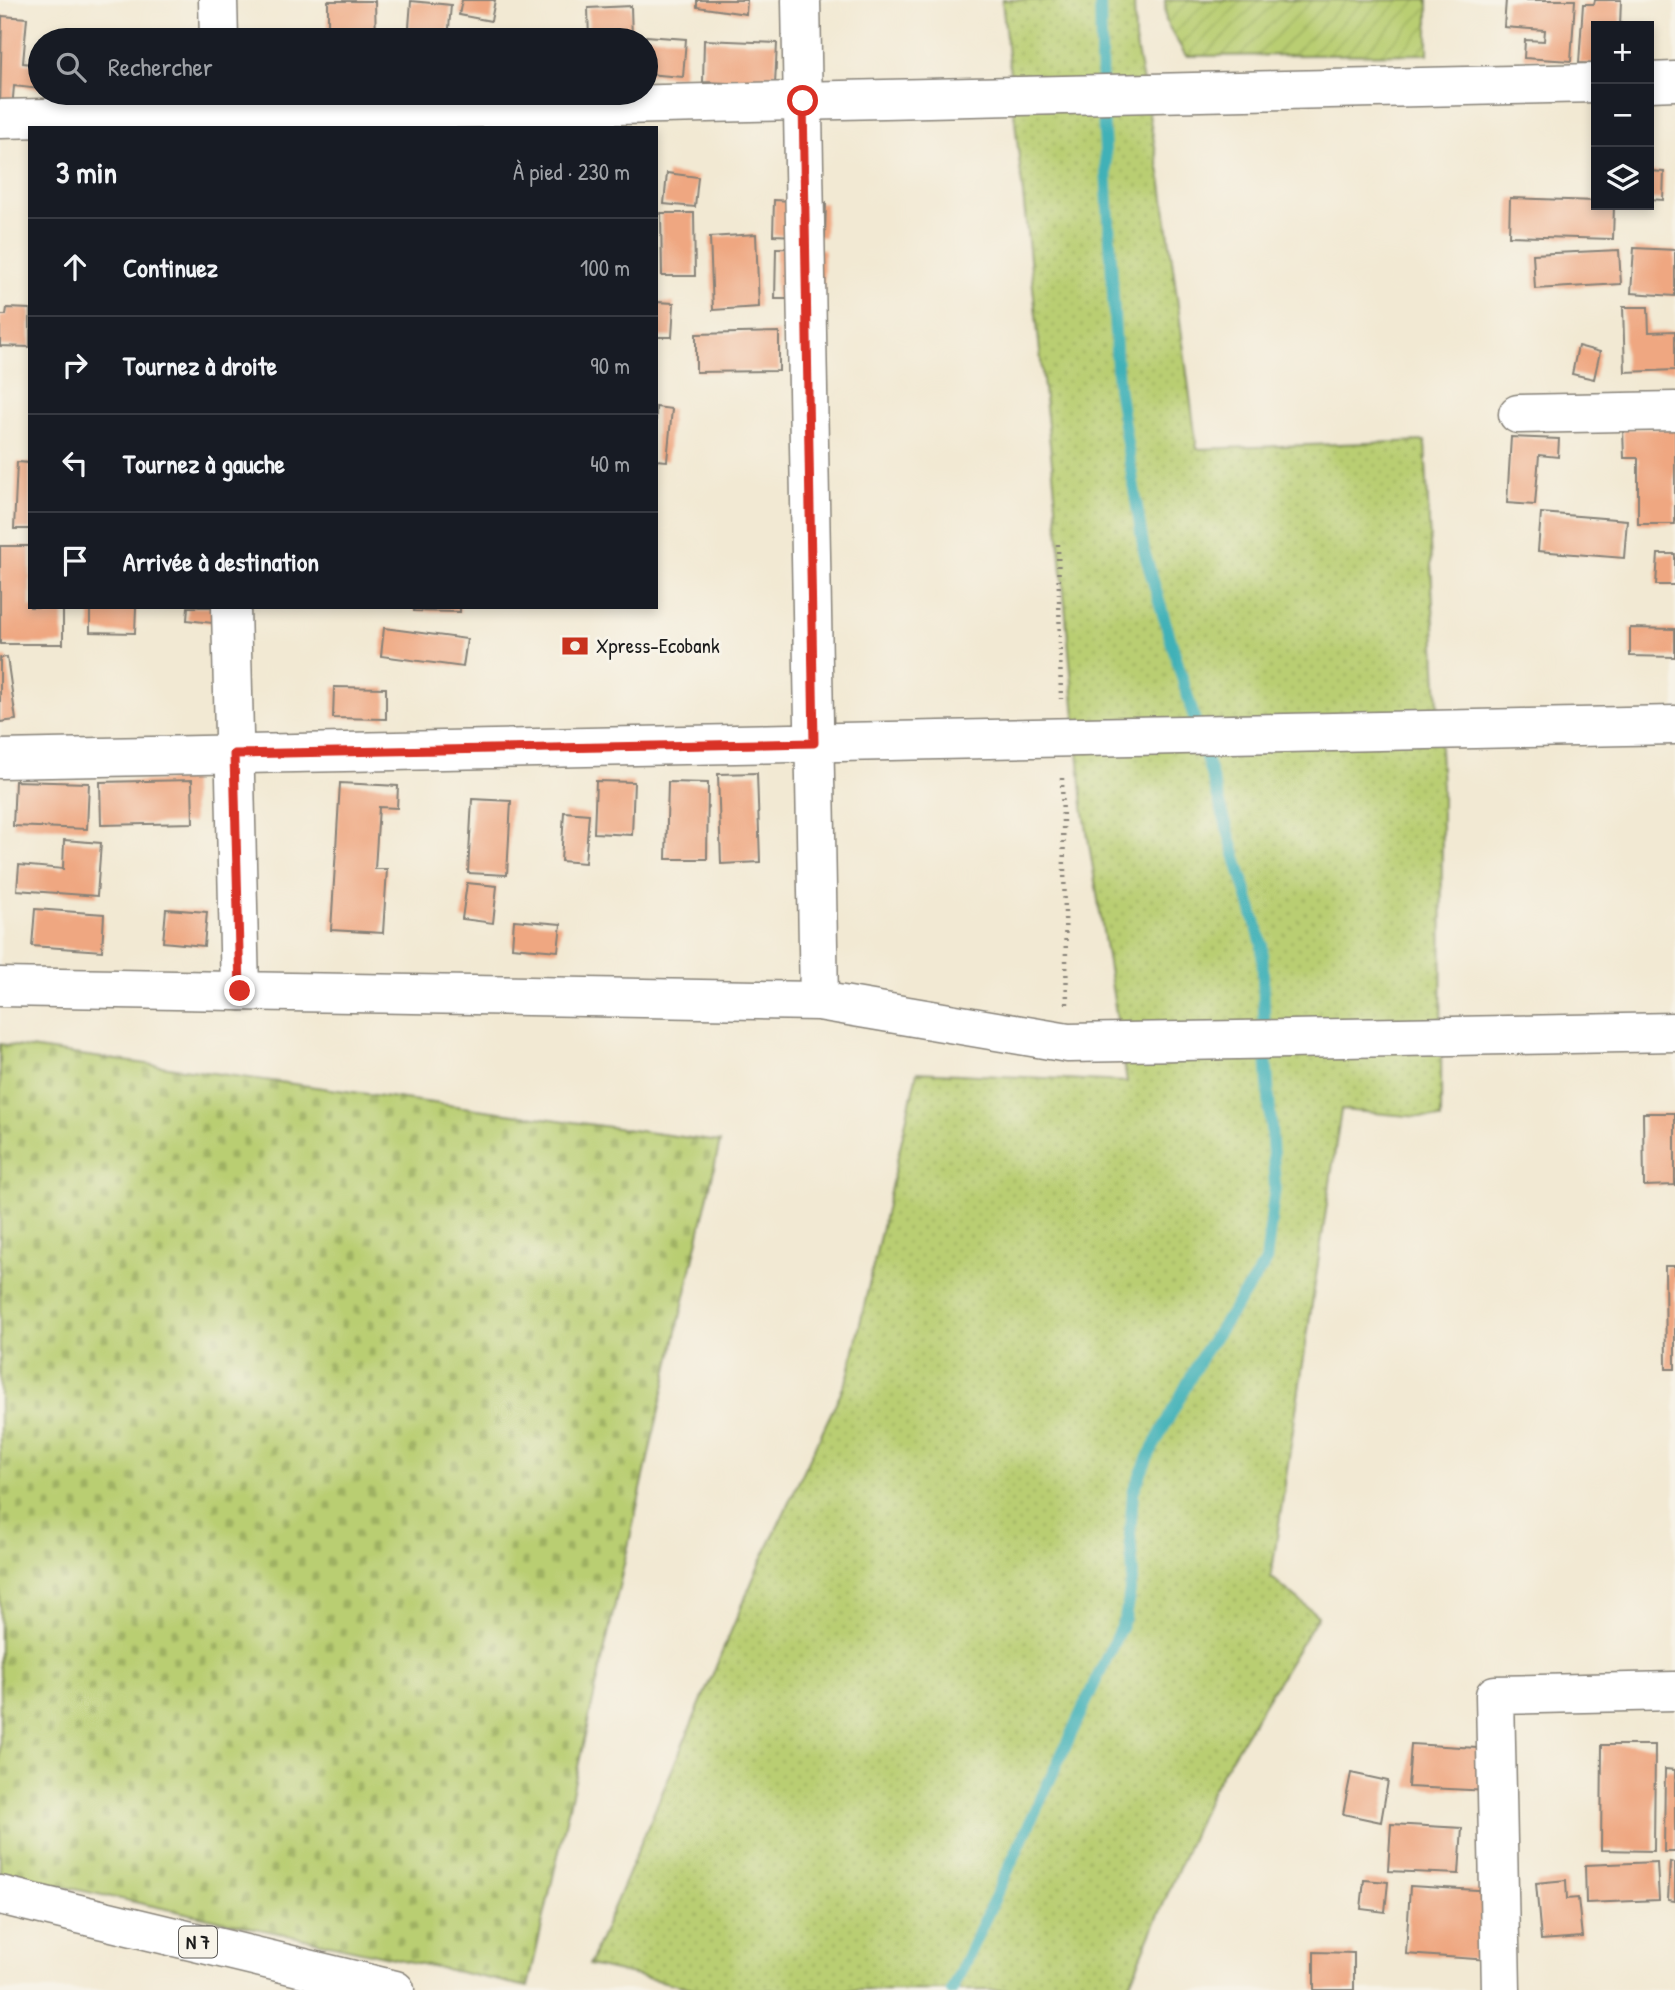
<!DOCTYPE html>
<html lang="fr">
<meta charset="utf-8">
<style>
:root{--surface:#171b24;--page:#242831;--text:#f1f3f6;--muted:#9ea1a6;--line:#363941}
body{margin:0;font-family:"Patrick Hand",sans-serif;background:var(--page);color:var(--text)}
.controls{position:absolute;right:21px;top:21px;display:grid;overflow:hidden;border-radius:0px;box-shadow:0 4px 10px #0003}
.controls button{width:63px;height:63px;display:grid;place-items:center;padding:0;border:0;border-bottom:2px solid var(--line);background:var(--surface);color:var(--text);font:35px sans-serif}
.stop{position:absolute;width:21px;height:21px;margin:-16px;border:5px solid #d93025;border-radius:50%;background:#fff}
.stop.end{background:#d93025;border-color:#fff;box-shadow:0 2px 7px #0008}
.list{margin:0;padding:0;list-style:none}
h2{display:flex;justify-content:space-between;align-items:center;height:91px;margin:0;padding:0 28px;font-size:30px}
h2 small{font-size:23px;font-weight:400;color:var(--muted)}
.list li{display:grid;grid-template-columns:46px 1fr auto;gap:21px;align-items:center;box-sizing:border-box;height:98px;padding:0 28px;border-top:2px solid var(--line)}
.list b{display:block;font-size:26px;white-space:nowrap}
.list em{font-size:23px;font-style:normal;color:var(--muted)}
.icon{flex:none;width:38px;height:38px;fill:none;stroke:currentColor;stroke-width:2;stroke-linecap:round;stroke-linejoin:round}
.map{position:relative;flex:none;width:1675px;height:1990px;overflow:hidden}
.search{position:absolute;background:var(--surface);box-shadow:0 4px 10px #0003;left:28px;top:28px;width:630px;height:77px;display:flex;align-items:center;gap:18px;box-sizing:border-box;padding:0 24px;border-radius:38px;color:var(--muted);font-size:26px}
.panel{position:absolute;background:var(--surface);box-shadow:0 4px 10px #0003;left:28px;top:126px;width:630px;height:483px;border-radius:0px}
.map>svg:first-child{display:block}
</style>
<div class="map">
<svg width="1675" height="1990" viewBox="0 0 1675 1990">
<defs>
<pattern id="grass-dots" width="8" height="8" patternUnits="userSpaceOnUse" patternTransform="scale(1.75)"><rect width="8" height="8" fill="#b9ce72"/><path d="M2 2h.1M6 6h.1" fill="none" stroke="#9eb062" stroke-width="1.8" stroke-linecap="round"/></pattern>
<pattern id="cemetery-stones" width="16" height="16" patternUnits="userSpaceOnUse" patternTransform="scale(1.75)"><rect width="16" height="16" fill="#b9ce72"/><path d="M2 7V4a2 2 0 0 1 4 0v3zM10 15v-3a2 2 0 0 1 4 0v3z" fill="#9eb062"/></pattern>
<pattern id="garden-furrows" width="10" height="10" patternUnits="userSpaceOnUse" patternTransform="scale(1.75)"><rect width="10" height="10" fill="#b9ce72"/><path d="M-1 1l2-2M0 10L10 0M9 11l2-2" fill="none" stroke="#9eb062"/></pattern>
</defs>
<rect width="100%" height="100%" fill="#f7f3e8"/>
<filter id="ink" filterUnits="userSpaceOnUse"><feTurbulence type="fractalNoise" baseFrequency=".0143" numOctaves="2"/><feDisplacementMap in="SourceGraphic" scale="14" xChannelSelector="R" yChannelSelector="G"/><feConvolveMatrix kernelMatrix="1 2 1 2 8 2 1 2 1" color-interpolation-filters="sRGB"/></filter>
<filter id="wash" filterUnits="userSpaceOnUse"><feTurbulence type="fractalNoise" baseFrequency=".00686" numOctaves="4" result="noise"/><feDisplacementMap in="SourceGraphic" scale="28" xChannelSelector="R" yChannelSelector="G"/><feGaussianBlur stdDeviation="1.57" result="paint"/><feColorMatrix in="noise" values="0 0 0 0 0 0 0 0 0 0 0 0 0 0 0 0 0 1.4 0 .05"/><feComposite in="paint" operator="in"/></filter>
<g filter="url(#wash)">
<rect width="100%" height="100%" fill="#f2e9d3"/>
<polygon fill="url(#grass-dots)" stroke="#6a7547" stroke-width="2" points="1002,0 1134,0 1135,40 1162,184 1197,449 1425,441 1442,789 1441,1119 1341,1110 1271,1577 1318,1616 1212,1789 1127,1990 700,1990 589,1965 757,1570 848,1377 917,1072 1127,1082 1083,806 1054,482"/>
<polygon fill="url(#cemetery-stones)" stroke="#6a7547" stroke-width="2" points="0,1044 720,1142 528,1987 0,1873"/>
<polygon fill="url(#garden-furrows)" stroke="#6a7547" stroke-width="2" points="1165,0 1428,0 1428,54 1186,56 1166,22"/>
<g fill="none" stroke-linecap="round" stroke-linejoin="round">
<polyline stroke="#40b1b7" stroke-width="12" points="952,1990 1125,1618 1133,1575 1130,1534 1133,1492 1148,1457 1203,1354 1266,1262 1275,1186 1265,1040 1262,944 1144,551 1118,387 1102,95 1100,0"/>
</g>
<g id="blocks">
<g fill="#efa781">
<polygon points="462,0 495,0 491,21 459,15"/>
<polygon points="697,0 747,0 746,14 697,7"/>
<polygon points="1506,0 1575,0 1571,61 1524,58 1525,40 1544,41 1545,30 1504,27"/>
<polygon points="1595,0 1621,0 1620,26 1596,26 1596,64 1579,63 1583,4 1594,4"/>
<polygon points="328,1 375,1 376,40 328,40"/>
<polygon points="411,1 451,5 448,40 408,40"/>
<polygon points="631,6 632,40 589,40 588,8"/>
<polygon points="2,16 27,18 23,63 40,65 40,89 14,86 12,109 0,108"/>
<polygon points="646,36 686,39 683,77 646,74"/>
<polygon points="704,40 777,43 775,85 703,82"/>
<polygon points="1649,171 1664,172 1663,200 1649,199"/>
<polygon points="667,173 698,177 695,207 664,204"/>
<polygon points="1510,198 1596,201 1596,205 1614,205 1613,239 1509,236"/>
<polygon points="774,200 826,203 825,237 773,235"/>
<polygon points="661,213 694,213 695,276 662,276"/>
<polygon points="756,234 759,307 713,310 710,237"/>
<polygon points="776,248 824,249 824,299 775,299"/>
<polygon points="1634,248 1675,250 1675,296 1631,293"/>
<polygon points="1619,250 1621,284 1535,289 1533,254"/>
<polygon points="656,302 674,303 672,337 656,337"/>
<polygon points="1623,307 1648,307 1649,332 1675,331 1675,370 1625,372"/>
<polygon points="7,308 30,309 30,347 0,346 0,315 6,315"/>
<polygon points="779,332 779,371 696,372 696,334"/>
<polygon points="1578,346 1600,352 1594,379 1572,374"/>
<polygon points="656,407 672,409 667,461 656,460"/>
<polygon points="1623,429 1675,429 1675,524 1638,524 1638,458 1624,458"/>
<polygon points="1511,437 1559,439 1558,457 1539,455 1535,505 1507,503"/>
<polygon points="17,462 30,463 30,529 14,529"/>
<polygon points="1541,513 1627,520 1624,558 1538,551"/>
<polygon points="0,546 30,546 30,607 63,607 63,644 0,644"/>
<polygon points="1658,554 1675,554 1675,585 1656,585"/>
<polygon points="90,607 136,607 135,633 90,632"/>
<polygon points="188,607 214,607 212,623 187,620"/>
<polygon points="414,607 460,607 460,612 414,611"/>
<polygon points="384,628 467,639 463,667 381,656"/>
<polygon points="1630,628 1675,629 1675,657 1630,656"/>
<polygon points="7,657 16,720 0,722 0,658"/>
<polygon points="334,687 386,688 386,719 333,718"/>
<polygon points="757,773 760,862 721,864 718,774"/>
<polygon points="192,780 193,823 101,825 100,782"/>
<polygon points="15,781 89,783 87,829 13,826"/>
<polygon points="596,781 634,782 632,835 594,833"/>
<polygon points="668,782 708,783 707,859 666,859"/>
<polygon points="340,783 398,786 397,808 379,807 375,869 387,869 383,933 331,930"/>
<polygon points="472,799 511,801 507,875 468,873"/>
<polygon points="564,812 589,814 585,863 561,861"/>
<polygon points="64,840 101,843 97,896 17,890 19,865 63,869"/>
<polygon points="467,883 497,886 493,923 462,919"/>
<polygon points="35,909 104,914 102,951 32,946"/>
<polygon points="166,909 207,912 204,946 163,942"/>
<polygon points="514,920 561,924 558,951 512,947"/>
<polygon points="1643,1113 1675,1113 1675,1185 1644,1186"/>
<polygon points="1665,1266 1675,1266 1675,1369 1666,1369"/>
<polygon points="1411,1744 1493,1749 1490,1791 1408,1787"/>
<polygon points="1602,1745 1655,1745 1654,1851 1601,1850"/>
<polygon points="1665,1769 1675,1770 1675,1852 1664,1852"/>
<polygon points="1351,1773 1388,1781 1381,1822 1343,1814"/>
<polygon points="1391,1824 1462,1828 1459,1874 1388,1871"/>
<polygon points="1657,1862 1659,1900 1586,1903 1585,1865"/>
<polygon points="1670,1862 1675,1863 1675,1901 1668,1900"/>
<polygon points="1364,1880 1388,1882 1385,1912 1361,1909"/>
<polygon points="1566,1880 1567,1899 1578,1898 1582,1937 1541,1940 1536,1883"/>
<polygon points="1410,1886 1494,1891 1489,1960 1406,1954"/>
<polygon points="1314,1952 1354,1953 1354,1990 1314,1990"/>
</g>
</g>
</g>
<g filter="url(#ink)">
<use href="#blocks" fill-opacity="0" stroke="#878278" stroke-width="2"/>
<g fill="none" stroke-linecap="round" stroke-linejoin="round">
<g stroke="#878278" stroke-width="41">
<g id="minor">
<polyline points="218,0 219,40"/>
<polyline points="801,0 819,1001"/>
<polyline points="1649,82 1675,81"/>
<polyline points="0,119 1596,83"/>
<polyline points="1518,414 1675,411"/>
<polyline points="231,607 240,991"/>
<polyline points="0,759 1675,725"/>
<polyline points="0,987 819,1001 1068,1043 1675,1032"/>
<polyline points="1501,1990 1495,1695 1675,1691"/>
</g>
</g>
<g stroke="#878278" stroke-width="41">
<polyline id="trunk" points="0,1895 395,1990"/>
</g>
<g stroke="#878278" stroke-width="4.5" stroke-dasharray="2 5" stroke-linecap="butt">
<polyline points="1058,544 1061,699"/>
<polyline points="1062,778 1067,1004"/>
</g>
<use href="#minor" stroke="#fff" stroke-width="38"/>
<use href="#trunk" stroke="#fff" stroke-width="38"/>
</g>
</g>
<g fill="none" stroke-linecap="round" stroke-linejoin="round" filter="url(#ink)">
<polyline stroke="#d93025" stroke-width="9" points="240,991 234,754 814,743 803,101"/>
</g>
<defs>
<g id="bank-bare" transform="scale(2.1)"><path d="M-6-4H6V4H-6ZM0-2.3a2.3 2.3 0 1 0 0 4.6a2.3 2.3 0 1 0 0-4.6Z" fill="#c8321e" stroke="#f7f3e8" stroke-width="2.5" paint-order="stroke"/></g>
</defs>
<g fill-rule="evenodd">
<use href="#bank-bare" x="575" y="646"/>
</g>
<g text-anchor="middle" stroke-width="6" stroke-linejoin="round" paint-order="stroke">
<rect fill="#f7f3e8" stroke="#5e5c59" stroke-width="2" x="179" y="1926.5" width="38" height="31" rx="5"/>
<g font-size="19" font-weight="bold" fill="#1c1c1c">
<text x="198" y="1949">N 7</text>
</g>
<g font-size="21" fill="#1c1c1c" stroke="#f7f3e8" text-anchor="start">
<text x="596" y="653">Xpress-Ecobank</text>
</g>
</g>
</svg>
<div class="controls">
<button>+</button>
<button>−</button>
<button><svg class="icon" aria-label="layers" viewBox="0 0 24 24"><path d="M12 4l9 5-9 5-9-5zM3 14l9 5 9-5"/></svg></button>
</div>
<div class="stop" style="left:803px;top:101px"></div>
<div class="stop end" style="left:240px;top:991px"></div>
<div class="search"><svg class="icon" aria-label="search" viewBox="0 0 24 24"><circle cx="10" cy="10" r="6"/><path d="M15 15l6 6"/></svg>Rechercher</div>
<section class="panel">
<h2>3 min<small>À pied · 230 m</small></h2>
<ul class="list">
<li><svg class="icon" aria-label="ahead" viewBox="0 0 24 24"><path d="M12 20V5M6 11l6-6 6 6"/></svg><div><b>Continuez</b></div><em>100 m</em></li>
<li><svg class="icon" aria-label="right" viewBox="0 0 24 24"><path d="M7 20v-9h11M14 6l5 5-5 5"/></svg><div><b>Tournez à droite</b></div><em>90 m</em></li>
<li><svg class="icon" aria-label="left" viewBox="0 0 24 24"><path d="M17 20v-9H6M10 6l-5 5 5 5"/></svg><div><b>Tournez à gauche</b></div><em>40 m</em></li>
<li><svg class="icon" aria-label="arrive" viewBox="0 0 24 24"><path d="M6 21V4h12l-3 4 3 4H6"/></svg><div><b>Arrivée à destination</b></div></li>
</ul>
</section>
</div>
